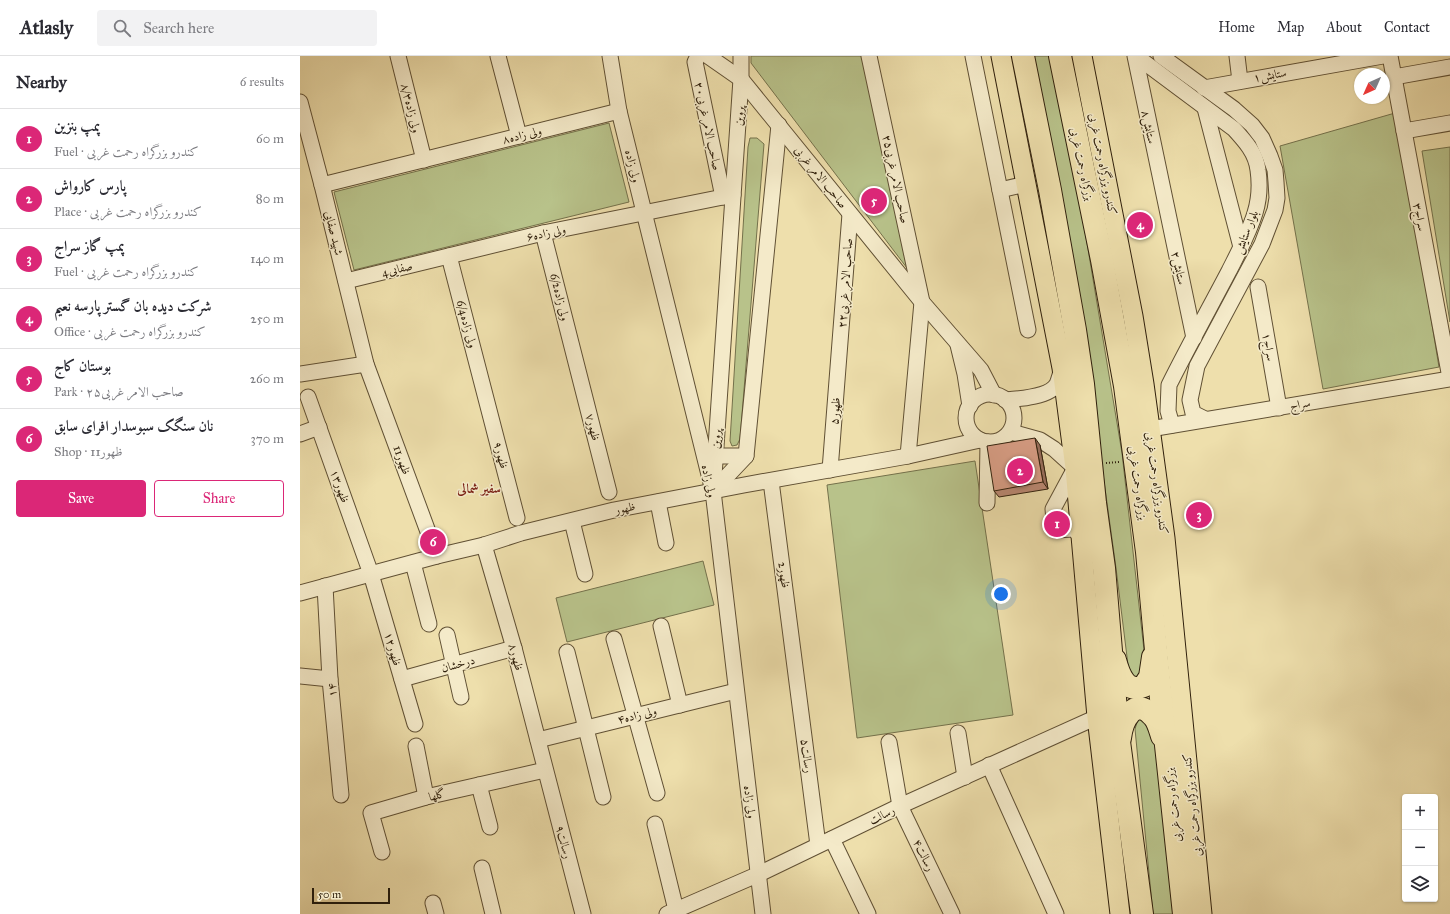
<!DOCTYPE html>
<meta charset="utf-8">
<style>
:root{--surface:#fff;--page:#f2f2f3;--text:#2b2b33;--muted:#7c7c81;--line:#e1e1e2;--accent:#db2777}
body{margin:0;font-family:"IM FELL Great Primer",Amiri,serif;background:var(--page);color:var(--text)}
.controls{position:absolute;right:12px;bottom:12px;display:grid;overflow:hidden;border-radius:4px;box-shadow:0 1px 3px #0004}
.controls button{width:36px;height:36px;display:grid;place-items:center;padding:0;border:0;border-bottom:1px solid var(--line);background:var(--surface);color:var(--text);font:20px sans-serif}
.compass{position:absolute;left:1054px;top:12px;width:36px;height:36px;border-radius:50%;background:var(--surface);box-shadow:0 1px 3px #0004;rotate:225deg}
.scale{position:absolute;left:12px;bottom:10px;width:78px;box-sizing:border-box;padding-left:4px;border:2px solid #30200c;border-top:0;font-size:11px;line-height:14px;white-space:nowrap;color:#30200c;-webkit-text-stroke:3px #f4eac9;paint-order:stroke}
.you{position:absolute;left:701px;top:538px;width:14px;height:14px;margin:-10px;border:3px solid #fff;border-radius:50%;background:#1a73e8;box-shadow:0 0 0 6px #1a73e833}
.badge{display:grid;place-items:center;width:26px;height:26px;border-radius:50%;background:var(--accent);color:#fff;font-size:13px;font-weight:700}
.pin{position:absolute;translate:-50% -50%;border:2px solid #fff;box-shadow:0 1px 4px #0006}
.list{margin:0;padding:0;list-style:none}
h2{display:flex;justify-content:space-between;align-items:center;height:52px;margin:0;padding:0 16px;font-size:17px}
h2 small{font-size:13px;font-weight:400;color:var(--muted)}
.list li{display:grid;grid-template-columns:26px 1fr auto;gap:12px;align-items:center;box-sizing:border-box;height:60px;padding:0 16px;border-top:1px solid var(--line)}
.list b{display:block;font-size:15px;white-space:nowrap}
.list p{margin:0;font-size:13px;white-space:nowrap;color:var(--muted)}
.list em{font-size:13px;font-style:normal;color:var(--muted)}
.actions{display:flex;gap:8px;padding:12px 16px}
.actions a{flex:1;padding:9px 0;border:1px solid var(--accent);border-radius:4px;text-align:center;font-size:14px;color:var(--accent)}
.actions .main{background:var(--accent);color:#fff}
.icon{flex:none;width:22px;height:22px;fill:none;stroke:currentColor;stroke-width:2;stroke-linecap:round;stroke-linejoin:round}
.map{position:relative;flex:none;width:1150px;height:858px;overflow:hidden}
header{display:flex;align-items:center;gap:24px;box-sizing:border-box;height:56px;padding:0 20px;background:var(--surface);border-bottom:1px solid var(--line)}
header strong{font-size:19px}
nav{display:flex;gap:22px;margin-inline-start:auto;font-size:14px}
.search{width:280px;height:36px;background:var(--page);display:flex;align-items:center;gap:10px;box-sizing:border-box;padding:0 14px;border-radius:4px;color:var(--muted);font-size:15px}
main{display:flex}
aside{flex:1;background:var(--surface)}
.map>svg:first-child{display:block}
</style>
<header>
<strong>Atlasly</strong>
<div class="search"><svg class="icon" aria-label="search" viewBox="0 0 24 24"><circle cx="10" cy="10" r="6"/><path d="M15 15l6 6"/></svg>Search here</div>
<nav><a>Home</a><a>Map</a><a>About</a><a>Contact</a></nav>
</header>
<main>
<aside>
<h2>Nearby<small>6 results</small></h2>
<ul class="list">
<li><span class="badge">1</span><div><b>پمپ بنزین</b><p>Fuel · کندرو بزرگراه رحمت غربی</p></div><em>60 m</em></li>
<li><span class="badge">2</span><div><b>پارس کارواش</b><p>Place · کندرو بزرگراه رحمت غربی</p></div><em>80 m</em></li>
<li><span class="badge">3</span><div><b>پمپ گاز سراج</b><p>Fuel · کندرو بزرگراه رحمت غربی</p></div><em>140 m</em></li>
<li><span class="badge">4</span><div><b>شرکت دیده بان گستر پارسه نعیم</b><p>Office · کندرو بزرگراه رحمت غربی</p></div><em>250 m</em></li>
<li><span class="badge">5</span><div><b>بوستان کاج</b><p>Park · صاحب الامر غربی۲۵</p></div><em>260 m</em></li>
<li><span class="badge">6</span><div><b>نان سنگک سبوسدار افرای سابق</b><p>Shop · 11ظهور</p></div><em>370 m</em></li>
</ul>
<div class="actions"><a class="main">Save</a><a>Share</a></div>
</aside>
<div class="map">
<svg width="1150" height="858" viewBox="0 0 1150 858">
<rect width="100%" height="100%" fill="#eedfac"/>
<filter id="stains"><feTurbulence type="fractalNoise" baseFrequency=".005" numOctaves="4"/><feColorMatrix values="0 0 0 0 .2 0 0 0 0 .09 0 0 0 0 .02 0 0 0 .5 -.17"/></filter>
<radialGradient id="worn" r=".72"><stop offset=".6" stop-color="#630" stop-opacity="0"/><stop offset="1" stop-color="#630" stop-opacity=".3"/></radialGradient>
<g fill="#b8c28a" stroke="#74714b">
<polygon points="451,0 562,0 607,212 451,7"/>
<polygon points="731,0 751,0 786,181 822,397 844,594 846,616 835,624 829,617 816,512 787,302"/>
<polygon points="1095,57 1104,98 1139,311 1023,333 980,90"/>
<polygon points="309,67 329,146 54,214 34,136"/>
<polygon points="450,82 457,82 464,88 440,383 437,389 432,390 430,385 448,91"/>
<polygon points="1150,91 1150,266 1122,95"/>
<polygon points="675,405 713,659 557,682 527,429"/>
<polygon points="403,505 414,549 267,586 256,542"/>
<polygon points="839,660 854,673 875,858 853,858 835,673"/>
</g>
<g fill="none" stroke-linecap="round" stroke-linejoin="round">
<g stroke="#605034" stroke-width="17">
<g id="minor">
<polyline points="98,0 124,104"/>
<polyline points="198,0 219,80"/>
<polyline points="310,0 319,55 413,435 463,858"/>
<polyline points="398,0 395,6 423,141"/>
<polyline points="408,0 441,23 622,246 681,314 694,339"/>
<polyline points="569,0 622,246 608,400"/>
<polyline points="673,0 728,274"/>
<polyline points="835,0 894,282"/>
<path d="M836,0L934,73C945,85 956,97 958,114C960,128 959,144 955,157C949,177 938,197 929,215C909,253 888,291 869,329L868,355L872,369"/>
<polyline points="861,0 934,53 952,69 962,82 970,100 975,114 976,126 977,142 975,154 962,188 897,310 890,344 893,357 905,363"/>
<polyline points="937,0 940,25"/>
<polyline points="1090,0 1150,322"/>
<polyline points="1094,21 1150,11"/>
<polyline points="904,32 1083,0"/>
<polyline points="0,46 22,129 66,308 137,500"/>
<polyline points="905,52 941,191"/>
<polyline points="1104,75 1150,67"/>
<polyline points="22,129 319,55"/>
<polyline points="700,134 726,128"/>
<polyline points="243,177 309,436"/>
<polyline points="149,200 217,462"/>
<polyline points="46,225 243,177 433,139"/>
<polyline points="958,231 979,352"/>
<polyline points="658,289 665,318 670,350"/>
<polyline points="0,318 66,308"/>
<circle cx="690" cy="362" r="24"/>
<polyline points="8,341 71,518 115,668"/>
<path d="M705,344C718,343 750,341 757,328C759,324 760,318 762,313"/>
<polyline points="850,373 1150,323"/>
<polyline points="711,376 740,384 754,393 775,412 753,453 755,474 774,473 781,481"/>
<polyline points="0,378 19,371"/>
<polyline points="415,400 446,400"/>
<polyline points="530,414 550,158"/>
<polyline points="414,420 441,23 441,0"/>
<polyline points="471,425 518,789"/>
<polyline points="413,435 446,400 479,69"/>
<polyline points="358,446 366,487"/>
<polyline points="687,447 688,386"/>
<polyline points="272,465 285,518"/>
<polyline points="184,489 214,592 283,858"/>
<polyline points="113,507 129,568"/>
<polyline points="25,530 30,623 41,739"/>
<polyline points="0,537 137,500 184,489 221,477 314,454 444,429 608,400 680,384"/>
<polyline points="361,570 380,649"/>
<polyline points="147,579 161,641"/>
<polyline points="314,583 357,737"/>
<polyline points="267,596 303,741"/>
<polyline points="0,620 30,623"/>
<polyline points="102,623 214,592"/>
<polyline points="658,677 665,721"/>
<polyline points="238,684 436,635"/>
<polyline points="589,686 600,750 652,858"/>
<polyline points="116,690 126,741"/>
<polyline points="689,709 756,858"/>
<polyline points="179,729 190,771"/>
<polyline points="355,768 376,854"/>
<polyline points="532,783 568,858"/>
<polyline points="82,796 71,757 126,741 245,714"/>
<polyline points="182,812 193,858"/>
<polyline points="133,847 136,858"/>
<polyline points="367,858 459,818 600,750 797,661"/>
</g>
</g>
<g stroke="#30200c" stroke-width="21">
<g id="major">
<polyline points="701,0 762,312 775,412 797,661 820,858"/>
<polyline points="782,0 833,260 844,328 865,482 902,858"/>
</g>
</g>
<g stroke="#30200c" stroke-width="24">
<g id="highway">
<polyline points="723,0 750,134 775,274 783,328 795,447 804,512 818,678 842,858"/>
<polyline points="760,0 802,204 825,330 847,496 857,605 884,858"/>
<path d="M815,604C819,619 826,638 844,630L850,621L853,601"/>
<path d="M820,682C822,665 834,639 853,660C858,665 860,674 862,680"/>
</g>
</g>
<polyline stroke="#30200c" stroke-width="2" stroke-dasharray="1 2" stroke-linecap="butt" points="806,407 819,406"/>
<use href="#minor" stroke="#f4eac9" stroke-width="15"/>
<use href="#major" stroke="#eedfac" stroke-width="19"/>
<use href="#highway" stroke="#eedfac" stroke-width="22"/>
</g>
<polygon fill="#bb8974" stroke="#30200c" points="740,389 748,433 699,441 694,435"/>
<polygon fill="#996f5e" stroke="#30200c" points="735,382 740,389 748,433 743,426"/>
<polygon fill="#da9f87" stroke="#30200c" points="735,382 743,426 694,435 687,390"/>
<g text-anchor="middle" stroke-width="3" stroke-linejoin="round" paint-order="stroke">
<g font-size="12" fill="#30200c" stroke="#f4eac9">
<text transform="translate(970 19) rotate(-10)" y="4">ستایش۱</text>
<text transform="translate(111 52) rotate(76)" y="4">ولی زاده۸/۳</text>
<text transform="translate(439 60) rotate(-86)" y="4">پروین</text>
<text transform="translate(408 70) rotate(78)" y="4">صاحب الامر غربی۲۰</text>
<text transform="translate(849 71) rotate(78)" y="4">ستایش۸</text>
<text transform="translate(222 79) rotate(-14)" y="4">ولی زاده۸</text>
<text transform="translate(782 108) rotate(78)" y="4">بزرگراه رحمت غربی</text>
<text transform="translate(803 108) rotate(79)" y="4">کندرو بزرگراه رحمت غربی</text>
<text transform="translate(333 110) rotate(76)" y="4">ولی زاده</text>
<text transform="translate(521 121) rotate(51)" y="4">صاحب الامر غربی</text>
<text transform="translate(596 123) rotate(78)" y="4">صاحب الامر غربی۲۵</text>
<text transform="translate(1120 161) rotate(79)" y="4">سراج۳</text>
<text transform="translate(946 176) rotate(-68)" y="4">بلوار ستایش</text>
<text transform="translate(34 177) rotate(76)" y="4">شهید صفایی</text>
<text transform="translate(246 177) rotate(-12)" y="4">ولی زاده۶</text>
<text transform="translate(879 212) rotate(78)" y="4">ستایش۲</text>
<text transform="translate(97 213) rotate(-14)" y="4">4صفایی</text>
<text transform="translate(545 227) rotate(-86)" y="4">صاحب الامر غربی٢٢</text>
<text transform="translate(260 241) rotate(76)" y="4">6/2ولی زاده</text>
<text transform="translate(167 268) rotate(75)" y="4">6/4ولی زاده</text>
<text transform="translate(969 291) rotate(80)" y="4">سراج۱</text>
<text transform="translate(1000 348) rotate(-10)" y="4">سراج</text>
<text transform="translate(535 355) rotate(-86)" y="4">ظهور۵</text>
<text transform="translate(293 371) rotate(76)" y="4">ظهور۷</text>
<text transform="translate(416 383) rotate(-86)" y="4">پروین</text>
<text transform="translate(201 399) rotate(75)" y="4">ظهور۹</text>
<text transform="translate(102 404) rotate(70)" y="4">11ظهور</text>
<text transform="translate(409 425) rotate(78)" y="4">ولی زاده</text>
<text transform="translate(838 427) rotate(82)" y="4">بزرگراه رحمت غربی</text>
<text transform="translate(857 427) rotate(82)" y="4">کندرو بزرگراه رحمت غربی</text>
<text transform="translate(40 430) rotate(70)" y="4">ظهور۱۳</text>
<text transform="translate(325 452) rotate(-12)" y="4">ظهور</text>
<text transform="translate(484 519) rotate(82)" y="4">2ظهور</text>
<text transform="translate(93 593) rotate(74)" y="4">ظهور۱۲</text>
<text transform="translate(216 601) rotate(75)" y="4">ظهور۸</text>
<text transform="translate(158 608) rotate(-15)" y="4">درخشان</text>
<text transform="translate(32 634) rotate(-95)" y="4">۱۴</text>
<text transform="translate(337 659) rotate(-14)" y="4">ولی زاده۴</text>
<text transform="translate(507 700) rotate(83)" y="4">رسالت۵</text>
<text transform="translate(137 739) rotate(-14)" y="4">گلها</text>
<text transform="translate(450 746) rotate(83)" y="4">ولی زاده</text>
<text transform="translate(873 749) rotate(-96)" y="4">بزرگراه رحمت غربی</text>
<text transform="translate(892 749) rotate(-96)" y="4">کندرو بزرگراه رحمت غربی</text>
<text transform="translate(582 759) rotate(-26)" y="4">رسالت</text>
<text transform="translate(264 786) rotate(75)" y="4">رسالت۹</text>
<text transform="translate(624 799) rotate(64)" y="4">رسالت۴</text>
</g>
<g font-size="13" font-weight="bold" fill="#7a1f14" stroke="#f4eac9">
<text x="179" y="437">سفیر شمالی</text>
</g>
</g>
<rect width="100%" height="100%" filter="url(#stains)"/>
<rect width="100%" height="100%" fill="url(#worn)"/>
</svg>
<div class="controls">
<button>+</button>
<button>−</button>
<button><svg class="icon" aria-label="layers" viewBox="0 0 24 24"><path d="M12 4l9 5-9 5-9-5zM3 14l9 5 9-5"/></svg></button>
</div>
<svg class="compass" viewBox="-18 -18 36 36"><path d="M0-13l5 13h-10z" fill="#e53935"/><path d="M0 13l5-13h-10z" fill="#7c7c81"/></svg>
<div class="scale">50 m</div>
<div class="you"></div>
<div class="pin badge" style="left:757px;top:468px">1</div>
<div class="pin badge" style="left:720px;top:415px">2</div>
<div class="pin badge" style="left:899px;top:459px">3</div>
<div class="pin badge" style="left:840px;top:169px">4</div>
<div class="pin badge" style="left:574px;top:145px">5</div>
<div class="pin badge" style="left:133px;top:486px">6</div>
</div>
</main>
